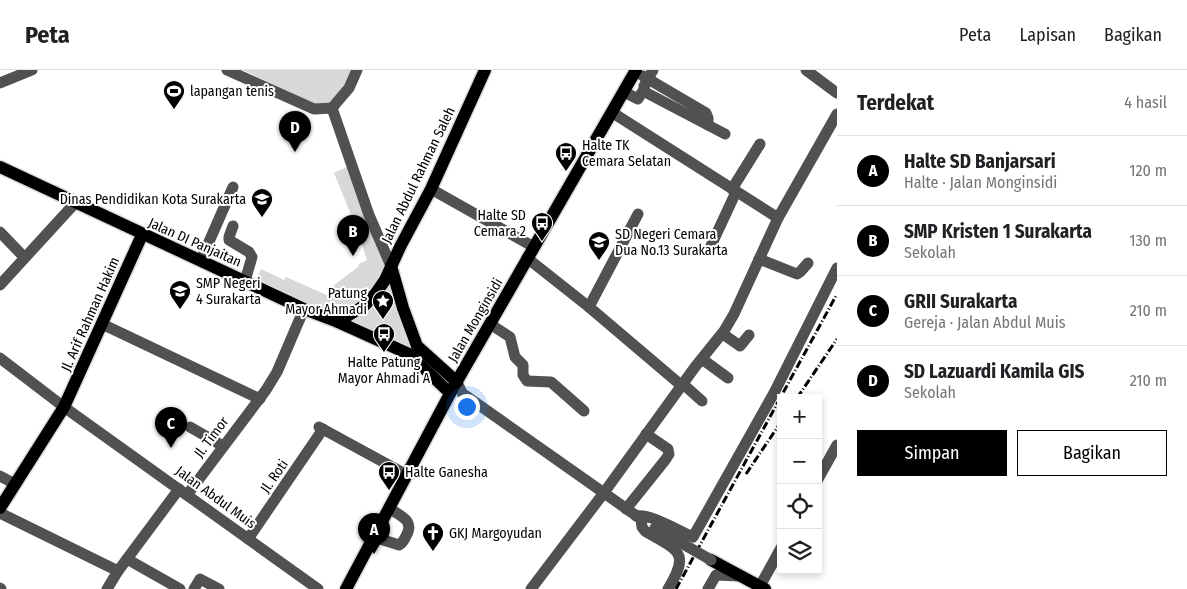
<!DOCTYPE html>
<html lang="id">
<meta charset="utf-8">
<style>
:root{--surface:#fff;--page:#f2f2f2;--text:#202124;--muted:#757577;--line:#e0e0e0;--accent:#000}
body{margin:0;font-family:"Fira Sans Condensed",sans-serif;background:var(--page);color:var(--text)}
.controls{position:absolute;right:15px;bottom:15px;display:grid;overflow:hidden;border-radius:0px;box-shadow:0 2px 8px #0003}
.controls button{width:45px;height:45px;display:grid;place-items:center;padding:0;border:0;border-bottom:1px solid var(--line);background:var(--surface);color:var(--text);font:25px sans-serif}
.you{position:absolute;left:466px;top:336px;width:18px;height:18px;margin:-12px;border:4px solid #fff;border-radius:50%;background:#1a73e8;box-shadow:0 0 0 8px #1a73e833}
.badge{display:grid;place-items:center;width:32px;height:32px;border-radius:50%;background:var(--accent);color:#fff;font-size:16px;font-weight:700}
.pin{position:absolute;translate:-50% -41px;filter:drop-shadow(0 1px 2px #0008)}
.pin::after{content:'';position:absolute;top:26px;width:18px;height:15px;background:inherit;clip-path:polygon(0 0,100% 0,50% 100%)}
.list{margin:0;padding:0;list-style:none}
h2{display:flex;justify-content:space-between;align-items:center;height:65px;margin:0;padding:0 20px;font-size:21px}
h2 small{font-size:16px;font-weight:400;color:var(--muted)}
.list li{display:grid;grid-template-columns:32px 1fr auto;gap:15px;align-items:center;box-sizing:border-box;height:70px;padding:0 20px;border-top:1px solid var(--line)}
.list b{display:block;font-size:19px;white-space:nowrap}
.list p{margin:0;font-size:16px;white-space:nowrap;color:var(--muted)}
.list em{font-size:16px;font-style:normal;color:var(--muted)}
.actions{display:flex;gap:10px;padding:15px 20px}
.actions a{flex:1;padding:11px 0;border:1px solid var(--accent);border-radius:0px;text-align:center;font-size:18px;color:var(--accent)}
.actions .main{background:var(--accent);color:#fff}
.icon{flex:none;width:28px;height:28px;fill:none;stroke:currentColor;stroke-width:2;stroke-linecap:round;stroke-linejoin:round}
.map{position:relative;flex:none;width:837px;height:519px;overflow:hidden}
header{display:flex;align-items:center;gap:30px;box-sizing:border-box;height:70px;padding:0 25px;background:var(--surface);border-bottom:1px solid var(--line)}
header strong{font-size:24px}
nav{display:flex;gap:28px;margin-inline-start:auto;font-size:18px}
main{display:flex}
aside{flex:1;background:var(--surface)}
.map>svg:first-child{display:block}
</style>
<header>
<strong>Peta</strong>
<nav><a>Peta</a><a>Lapisan</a><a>Bagikan</a></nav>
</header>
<main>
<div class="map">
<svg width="837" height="519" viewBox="0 0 837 519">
<rect width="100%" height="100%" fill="#fff"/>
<g fill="#d8d8d8">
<path d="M243,0H352C343,19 339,35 315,34Z"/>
<polygon points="349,96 388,195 363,231 337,248 255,213 261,199 284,210 286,207 329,226 334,215 358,197 359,194 367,190 358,162 334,103"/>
<polygon points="391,199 416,280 343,252"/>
</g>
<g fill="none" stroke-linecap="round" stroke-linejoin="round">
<g stroke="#dbdbdb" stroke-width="15">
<g id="major">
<polyline points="0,97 304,239 338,252 409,284 450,323"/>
<polyline points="391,196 403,238 417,276 457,312"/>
<polyline points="338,252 365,235 376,223 385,210 400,177 431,119 485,0"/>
<polyline points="0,438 64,337 142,165"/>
<polyline points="711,490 765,519"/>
<polyline points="346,519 453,318 636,0"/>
</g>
</g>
<g stroke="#515151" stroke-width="11">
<polyline points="227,0 314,39 332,38"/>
<polyline points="653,0 644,16 645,22 725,64"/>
<polyline points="806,0 837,23"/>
<polyline points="643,6 706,43 708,48 708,55"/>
<polyline points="0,13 32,0"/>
<polyline points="624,22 638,29 644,19"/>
<polyline points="332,38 369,145 391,196"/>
<polyline points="332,38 349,18 357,0"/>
<polyline points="613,43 778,148 837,44"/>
<polyline points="431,119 534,177"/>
<polyline points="732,119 760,74"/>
<polyline points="233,156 229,167 229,170 249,182 252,187 245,211"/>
<polyline points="0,162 24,187"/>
<polyline points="709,180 736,122"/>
<polyline points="527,188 589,237 682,316"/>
<polyline points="759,189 797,204 800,202 808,193"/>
<polyline points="201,190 233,117"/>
<polyline points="0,215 76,132"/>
<polyline points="589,237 638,144"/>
<polyline points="102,254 260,329"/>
<polyline points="490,254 510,267 515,287 523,295 523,305 527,311 551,312 584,341"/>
<polyline points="723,264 740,276 749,265"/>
<polyline points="0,288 64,337 318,519"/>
<polyline points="702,289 728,308"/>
<polyline points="457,312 462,323 641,449"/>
<polyline points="683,314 702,331"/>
<polyline points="190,357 223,376"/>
<polyline points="319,357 407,405"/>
<polyline points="0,406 15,414"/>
<polyline points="818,409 837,375"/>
<polyline points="187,425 266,320 277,302 304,239"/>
<polyline points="626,439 666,389 669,384 668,379 646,364"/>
<polyline points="0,443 118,501"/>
<path d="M636,446C650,443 679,461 693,467L774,323L837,198"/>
<path d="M641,449L642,457L645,461C678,481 691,481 668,519"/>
<path d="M374,467L399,475C403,473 404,470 406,466C415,451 401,446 390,439"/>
<polyline points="248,469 323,359"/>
<polyline points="127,489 180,519"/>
<polyline points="760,516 781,478"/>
<polyline points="0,518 1,519"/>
<polyline points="107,519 118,501 179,419"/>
<polyline points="194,519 200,509 219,519"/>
<polyline points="531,519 603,424 695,297 724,261 734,244 778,148"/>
<polyline points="708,519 716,505 740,506"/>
</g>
<use href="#major" stroke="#000" stroke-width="12"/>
<g stroke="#000" stroke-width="3" stroke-dasharray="8 2.5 1 2.5" stroke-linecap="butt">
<polyline points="797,328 837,269"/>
<polyline points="746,404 781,352"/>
<polyline points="676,519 837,224"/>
</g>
<polyline stroke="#515151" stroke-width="11" points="655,458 711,490"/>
</g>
<defs>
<g id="stadium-pin" transform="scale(1.125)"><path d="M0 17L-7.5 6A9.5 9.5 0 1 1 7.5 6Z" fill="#000" stroke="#fff"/><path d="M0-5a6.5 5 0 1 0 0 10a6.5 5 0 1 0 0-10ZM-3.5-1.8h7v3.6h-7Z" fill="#fff"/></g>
<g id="bus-pin" transform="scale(1.125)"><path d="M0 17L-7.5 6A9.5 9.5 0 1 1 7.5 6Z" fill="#000" stroke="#fff"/><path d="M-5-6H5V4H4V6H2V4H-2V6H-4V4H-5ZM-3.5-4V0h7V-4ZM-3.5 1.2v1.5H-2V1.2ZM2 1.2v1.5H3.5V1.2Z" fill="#fff"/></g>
<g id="school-pin" transform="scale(1.125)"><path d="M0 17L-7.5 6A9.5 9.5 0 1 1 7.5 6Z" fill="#000" stroke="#fff"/><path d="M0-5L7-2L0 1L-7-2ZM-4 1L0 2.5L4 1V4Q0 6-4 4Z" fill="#fff"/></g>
<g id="sight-pin" transform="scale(1.125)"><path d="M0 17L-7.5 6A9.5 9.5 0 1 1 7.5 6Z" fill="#000" stroke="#fff"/><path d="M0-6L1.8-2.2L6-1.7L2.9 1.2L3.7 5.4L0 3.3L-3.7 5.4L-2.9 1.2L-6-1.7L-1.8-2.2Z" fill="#fff"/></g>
<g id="church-pin" transform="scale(1.125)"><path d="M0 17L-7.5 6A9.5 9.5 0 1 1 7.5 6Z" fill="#000" stroke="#fff"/><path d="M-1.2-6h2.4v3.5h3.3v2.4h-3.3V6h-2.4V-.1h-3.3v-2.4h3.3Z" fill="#fff"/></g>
</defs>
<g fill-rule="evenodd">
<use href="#stadium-pin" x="174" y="21"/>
<use href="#bus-pin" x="566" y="83"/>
<use href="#school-pin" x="262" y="129"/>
<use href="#bus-pin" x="542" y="153"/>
<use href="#school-pin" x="599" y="172"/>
<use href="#school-pin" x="180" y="221"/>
<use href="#sight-pin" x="383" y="231"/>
<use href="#bus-pin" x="384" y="264"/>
<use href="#bus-pin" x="389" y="402"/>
<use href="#church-pin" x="433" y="463"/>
</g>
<g text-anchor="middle" stroke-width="4" stroke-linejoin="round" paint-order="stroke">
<g font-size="14" fill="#000" stroke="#fff" text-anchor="start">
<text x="190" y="26">lapangan tenis</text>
<text x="582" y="80">Halte TK<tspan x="582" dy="16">Cemara Selatan</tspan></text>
<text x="246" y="134" text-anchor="end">Dinas Pendidikan Kota Surakarta</text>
<text x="526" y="150" text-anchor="end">Halte SD<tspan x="526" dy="16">Cemara 2</tspan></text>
<text x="615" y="169">SD Negeri Cemara<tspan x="615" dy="16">Dua No.13 Surakarta</tspan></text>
<text x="196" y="218">SMP Negeri<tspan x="196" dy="16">4 Surakarta</tspan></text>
<text x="367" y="228" text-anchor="end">Patung<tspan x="367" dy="16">Mayor Ahmadi</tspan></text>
<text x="384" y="297" text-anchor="middle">Halte Patung<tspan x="384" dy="16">Mayor Ahmadi A</tspan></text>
<text x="405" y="407">Halte Ganesha</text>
<text x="449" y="468">GKJ Margoyudan</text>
</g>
<g font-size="14" fill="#000" stroke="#fff">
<text transform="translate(418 105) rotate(-64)" y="5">Jalan Abdul Rahman Saleh</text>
<text transform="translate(195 172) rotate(24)" y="5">Jalan DI Panjaitan</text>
<text transform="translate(90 244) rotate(-66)" y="5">Jl. Arif Rahman Hakim</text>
<text transform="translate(475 250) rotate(-60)" y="5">Jalan Monginsidi</text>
<text transform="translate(211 367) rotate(-53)" y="5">Jl. Timor</text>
<text transform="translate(274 406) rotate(-55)" y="5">Jl. Roti</text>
<text transform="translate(216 427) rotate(36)" y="5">Jalan Abdul Muis</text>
</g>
</g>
</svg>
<div class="controls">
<button>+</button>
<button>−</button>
<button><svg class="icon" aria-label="locate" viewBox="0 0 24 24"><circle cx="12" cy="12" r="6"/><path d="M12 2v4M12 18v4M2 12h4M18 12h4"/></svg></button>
<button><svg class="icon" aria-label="layers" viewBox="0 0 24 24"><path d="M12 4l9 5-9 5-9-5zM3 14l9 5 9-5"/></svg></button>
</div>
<div class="you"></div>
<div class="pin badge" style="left:374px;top:484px">A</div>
<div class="pin badge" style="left:353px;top:186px">B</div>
<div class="pin badge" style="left:171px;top:378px">C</div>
<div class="pin badge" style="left:295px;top:82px">D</div>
</div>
<aside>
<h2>Terdekat<small>4 hasil</small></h2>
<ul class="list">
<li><span class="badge">A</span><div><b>Halte SD Banjarsari</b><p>Halte · Jalan Monginsidi</p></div><em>120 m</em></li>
<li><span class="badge">B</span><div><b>SMP Kristen 1 Surakarta</b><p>Sekolah</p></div><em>130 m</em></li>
<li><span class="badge">C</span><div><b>GRII Surakarta</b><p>Gereja · Jalan Abdul Muis</p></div><em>210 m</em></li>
<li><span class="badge">D</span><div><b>SD Lazuardi Kamila GIS</b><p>Sekolah</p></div><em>210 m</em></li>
</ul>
<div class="actions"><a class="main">Simpan</a><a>Bagikan</a></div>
</aside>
</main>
